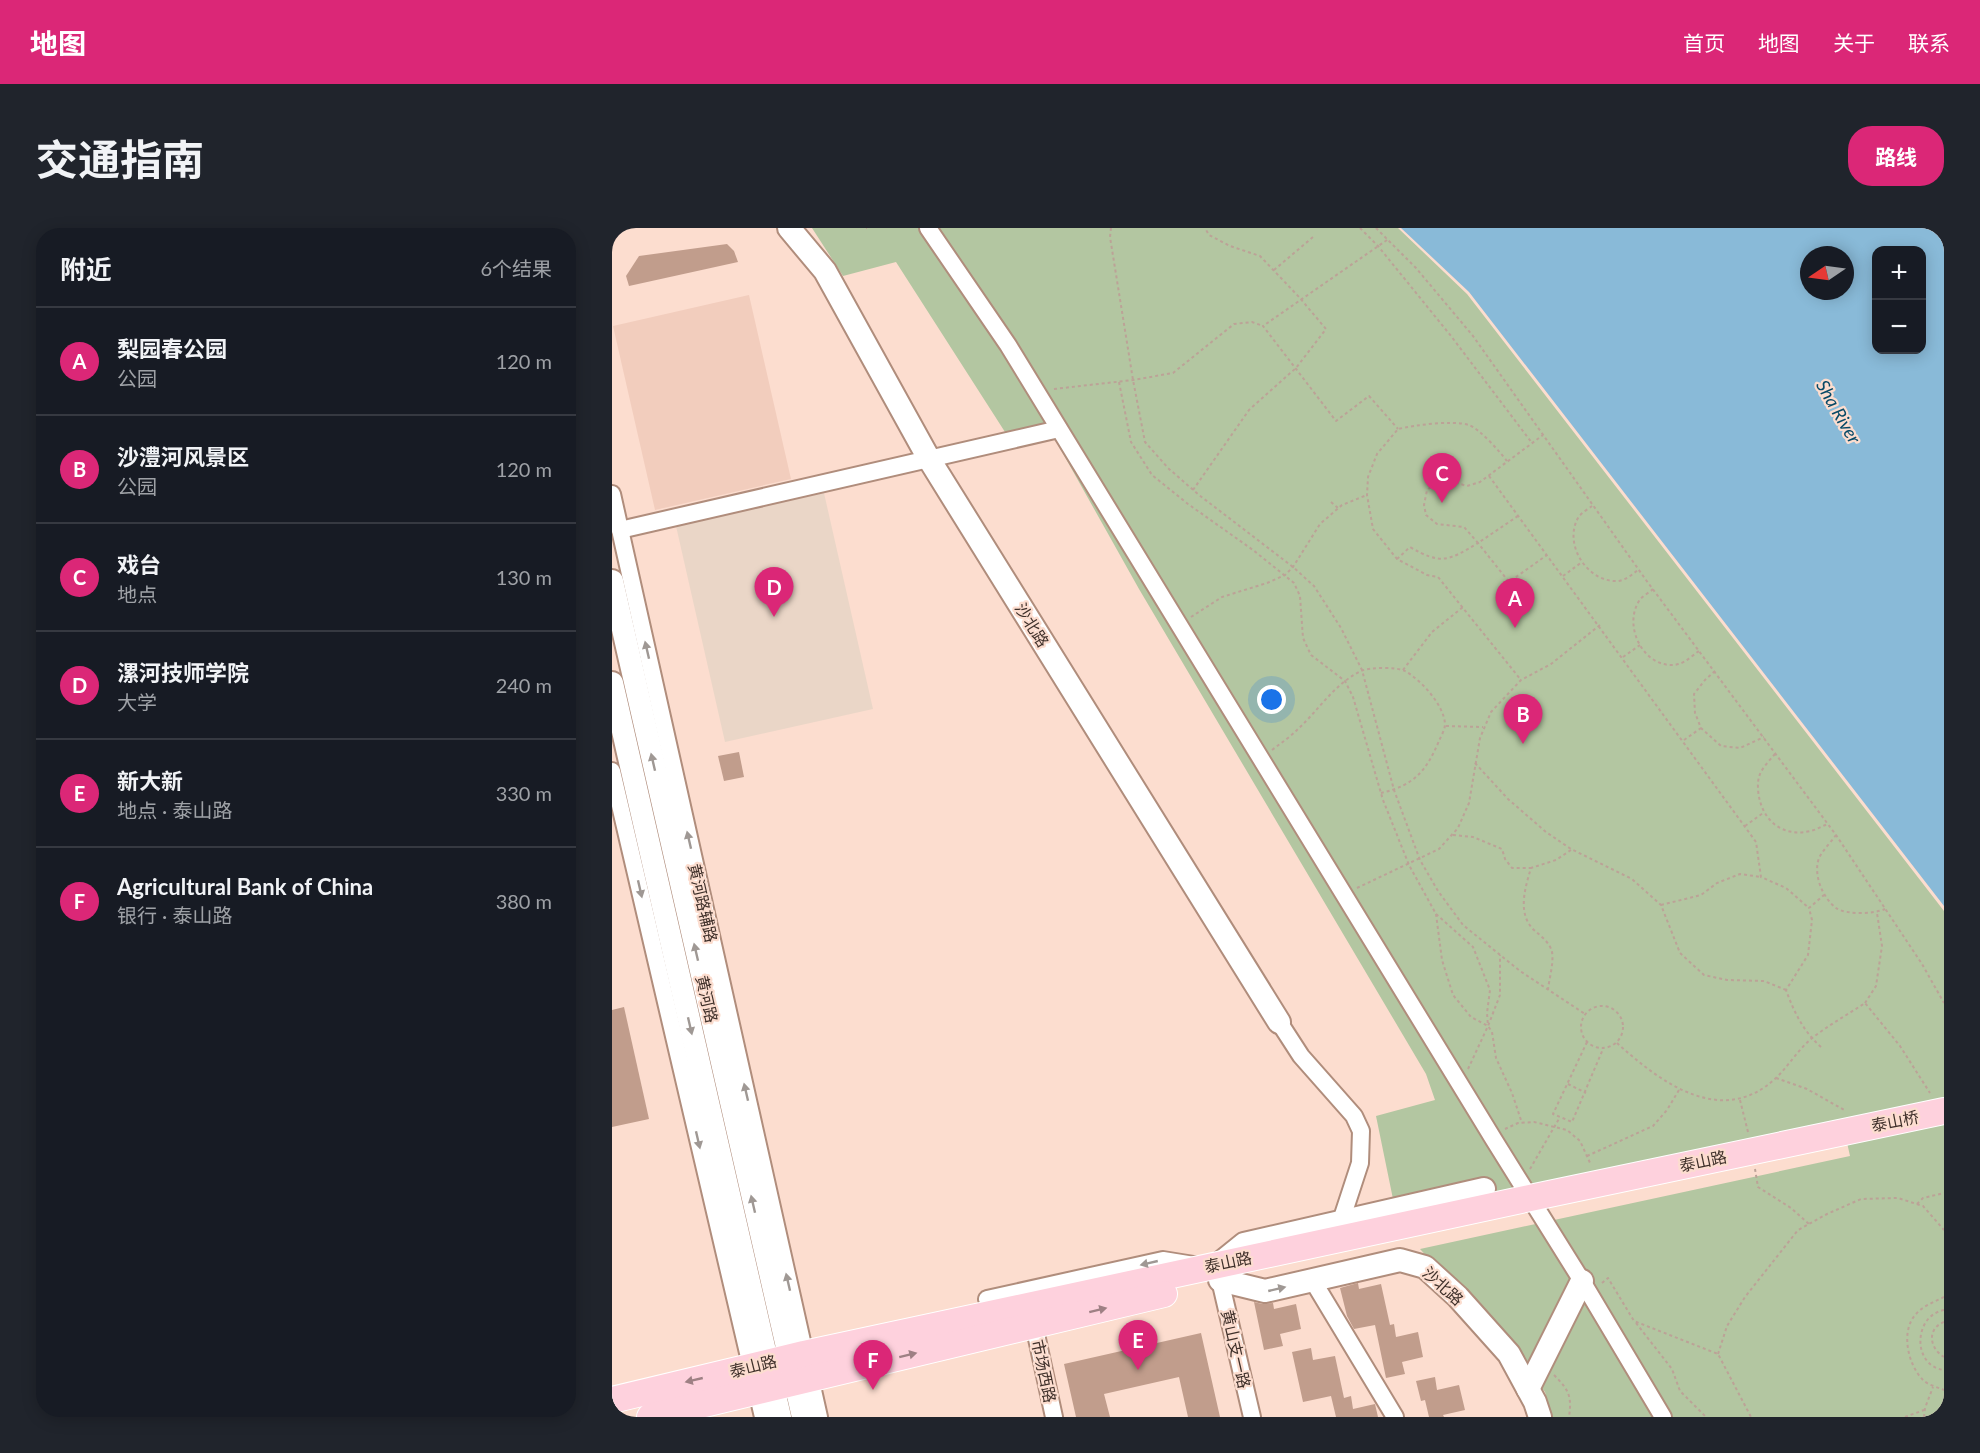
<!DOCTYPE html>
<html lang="zh">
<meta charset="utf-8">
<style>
:root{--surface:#171b24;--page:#20242c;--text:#f1f3f6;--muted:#9ea1a6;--line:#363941;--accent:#db2777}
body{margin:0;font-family:Lato,"Noto Sans SC",sans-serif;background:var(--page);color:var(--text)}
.controls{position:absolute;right:18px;top:18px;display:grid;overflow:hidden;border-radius:12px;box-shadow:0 3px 15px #0003}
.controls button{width:54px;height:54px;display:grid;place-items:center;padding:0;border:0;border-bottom:2px solid var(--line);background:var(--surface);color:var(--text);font:30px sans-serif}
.compass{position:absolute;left:1188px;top:18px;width:54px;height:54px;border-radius:50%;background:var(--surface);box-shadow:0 3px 15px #0003;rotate:257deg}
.you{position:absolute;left:660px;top:472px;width:21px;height:21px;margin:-15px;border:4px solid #fff;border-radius:50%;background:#1a73e8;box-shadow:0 0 0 9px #1a73e833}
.badge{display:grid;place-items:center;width:39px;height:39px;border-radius:50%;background:var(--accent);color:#fff;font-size:20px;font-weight:700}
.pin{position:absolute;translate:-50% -50px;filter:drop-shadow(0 2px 3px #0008)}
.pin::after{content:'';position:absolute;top:32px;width:21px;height:18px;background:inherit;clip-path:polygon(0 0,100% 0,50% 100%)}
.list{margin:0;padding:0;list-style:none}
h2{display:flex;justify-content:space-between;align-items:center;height:78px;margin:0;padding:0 24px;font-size:26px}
h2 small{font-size:20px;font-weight:400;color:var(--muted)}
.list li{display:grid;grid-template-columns:39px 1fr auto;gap:18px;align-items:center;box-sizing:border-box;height:108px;padding:0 24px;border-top:2px solid var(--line)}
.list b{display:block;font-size:22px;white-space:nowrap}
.list p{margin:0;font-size:20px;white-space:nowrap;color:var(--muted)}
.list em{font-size:20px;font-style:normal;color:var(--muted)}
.map{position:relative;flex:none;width:1332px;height:1189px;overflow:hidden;border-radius:24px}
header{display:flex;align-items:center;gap:36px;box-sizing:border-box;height:84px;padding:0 30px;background:var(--accent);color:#fff}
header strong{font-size:28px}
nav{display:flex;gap:33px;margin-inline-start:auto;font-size:21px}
.intro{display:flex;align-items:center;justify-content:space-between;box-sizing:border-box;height:144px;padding:0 36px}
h1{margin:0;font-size:42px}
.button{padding:15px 27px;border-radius:24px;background:var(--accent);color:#fff;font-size:21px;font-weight:700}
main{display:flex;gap:36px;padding:0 36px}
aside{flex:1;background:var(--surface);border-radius:24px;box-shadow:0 3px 15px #0003}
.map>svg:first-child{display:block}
</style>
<header>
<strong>地图</strong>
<nav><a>首页</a><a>地图</a><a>关于</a><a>联系</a></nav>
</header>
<div class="intro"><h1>交通指南</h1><a class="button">路线</a></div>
<main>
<aside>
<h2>附近<small>6个结果</small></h2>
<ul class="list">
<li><span class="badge">A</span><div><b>梨园春公园</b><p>公园</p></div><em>120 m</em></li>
<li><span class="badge">B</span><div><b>沙澧河风景区</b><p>公园</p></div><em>120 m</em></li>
<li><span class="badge">C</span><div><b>戏台</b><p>地点</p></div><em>130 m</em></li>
<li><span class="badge">D</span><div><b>漯河技师学院</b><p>大学</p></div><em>240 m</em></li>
<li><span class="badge">E</span><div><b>新大新</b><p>地点 · 泰山路</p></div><em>330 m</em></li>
<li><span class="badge">F</span><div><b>Agricultural Bank of China</b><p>银行 · 泰山路</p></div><em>380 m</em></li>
</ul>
</aside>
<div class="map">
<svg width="1332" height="1189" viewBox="0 0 1332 1189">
<rect width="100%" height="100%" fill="#fcddcf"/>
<polygon fill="#f2cdbd" points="137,67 179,251 43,282 1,98"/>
<polygon fill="#ead6c7" points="212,265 261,481 113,514 64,298"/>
<polygon fill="#b3c6a1" points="200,0 786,0 855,66 1332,683 1332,1189 940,1189 933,1164 902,1124 808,1021 1238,928 1234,910 877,968 873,949 781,971 764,888 823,872 814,846 527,361 435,197 393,204 284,34 231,48"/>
<path fill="#89bad8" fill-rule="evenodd" d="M789,0H1332V678L857,64ZM1264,22H1310V122H1264ZM1197,27H1233V63H1197Z"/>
<g fill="#c19d8c">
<polygon points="115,16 122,23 126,34 17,58 14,48 27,28"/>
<polygon points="127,524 132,549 112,553 106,528"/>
<polygon points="12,779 37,891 0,899 0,782"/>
<polygon points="746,1055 747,1061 769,1056 778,1097 782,1096 784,1109 806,1104 811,1129 790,1134 793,1146 774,1150 763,1097 742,1101 735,1088 728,1060"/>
<polygon points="642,1074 650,1076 661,1075 662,1081 684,1076 689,1101 668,1106 671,1118 652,1122"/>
<polygon points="589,1105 608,1189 576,1189 567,1149 492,1166 498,1189 464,1189 452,1136"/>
<polygon points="699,1120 701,1132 723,1128 732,1170 739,1168 741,1181 763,1176 766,1189 724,1189 719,1168 691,1174 680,1124"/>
<polygon points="823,1149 825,1162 847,1157 853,1182 831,1187 832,1189 817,1189 813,1172 809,1173 804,1153"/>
</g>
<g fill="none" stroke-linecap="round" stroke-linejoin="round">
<g stroke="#b08d7c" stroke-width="20">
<g id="street">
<polyline points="316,0 396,117 882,912 970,1053 1051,1189"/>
<polyline points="0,266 207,1189"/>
<polyline points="8,302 447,201"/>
<polyline points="0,543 151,1189"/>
<polyline points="667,794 689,828 742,888 749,903 748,935 729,993"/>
<polyline points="608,1052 640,1189"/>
<polyline points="701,1053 783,1189"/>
<polyline points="375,1071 551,1032 582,1037"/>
<polyline points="422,1097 442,1189"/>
</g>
</g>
<g stroke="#b08d7c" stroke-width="26">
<g id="secondary">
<polyline points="177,0 213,43 317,231 667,794"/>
<polyline points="0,353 191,1189"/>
<polyline points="0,455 168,1189"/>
<polyline points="606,1037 632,1016 872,961"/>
<polyline points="608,1052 653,1063 788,1032 813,1039 846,1069 897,1126 923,1174 928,1189"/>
<polyline points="916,1161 970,1053"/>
</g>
</g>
<g stroke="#fff" stroke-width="28">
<g id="primary">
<polyline points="0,1172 192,1126 918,970 1332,883"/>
<polyline points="38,1189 552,1066"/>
</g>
</g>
<g stroke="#bca297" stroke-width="2" stroke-dasharray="3 3" stroke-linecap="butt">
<polyline points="254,0 255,0"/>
<polyline points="499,0 498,9 521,152 533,214 556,240 587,267 681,339 702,358 729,400 750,442 782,562 808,632 826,663 851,697 908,743 973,786"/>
<polyline points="748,0 766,18 839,108 920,215"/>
<polyline points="764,0 804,40 861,108 1034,352 1224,607 1310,736 1332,775"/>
<polyline points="775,12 651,98 724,193 757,168 786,201"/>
<polyline points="662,42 701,9"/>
<polyline points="507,154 519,214 540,247 576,276 641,322 682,355 688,368 691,410 699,427 733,453 741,469 771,572 797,637 824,686 861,719 878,762 875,785 876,798"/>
<polyline points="442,161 521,152 561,145 622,96 640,94 651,98"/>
<path d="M895,233C888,224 868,201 857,197C839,192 804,197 786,201L765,226L756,249L755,267L761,301L785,331L815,347L826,349L909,452"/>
<polyline points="877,248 1144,614 1149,649 1174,660 1197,680"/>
<polyline points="581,262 637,182 684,140 714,101 687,69 648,28 618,18 597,7 593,0"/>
<polyline points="719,274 726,280"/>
<path d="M980,278C976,281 969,285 966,290C951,317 976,355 1006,353C1014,352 1021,346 1027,341"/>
<polyline points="906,288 866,315 852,299 825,296 814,287 812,277 815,262 820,258 835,252 855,258 868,254 931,207"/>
<path d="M785,331L798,319C829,337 836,333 866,315L897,354L935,327"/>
<polyline points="951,348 970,334"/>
<path d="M1041,361C1037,365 1030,368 1027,373C1010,400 1034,444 1067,436C1074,434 1081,427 1087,423"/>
<polyline points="579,389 610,369 655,355 673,347 681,339 708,296 730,277 755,267"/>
<polyline points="1011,429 1028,417"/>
<polyline points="791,442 820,404 851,379"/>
<polyline points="1103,443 1093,452 1082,466 1083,485 1089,500 1109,518 1128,520 1152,509"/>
<polyline points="834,498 871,499"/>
<polyline points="1072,512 1089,500"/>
<path d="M660,522C669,515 678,509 685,502C706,483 722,456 749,443C757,439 786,439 793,443C809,452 832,477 833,496C833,502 829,508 827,513C814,543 803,557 769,565"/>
<path d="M1163,526C1157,533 1149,541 1147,549C1145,556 1146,566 1148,573C1154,596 1174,609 1198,603C1204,602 1210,598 1216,596"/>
<polyline points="863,535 896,571 934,604 959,621 1020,651 1049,677 1068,725 1092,747 1115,752 1152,753 1174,762"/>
<polyline points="1133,598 1151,585"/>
<polyline points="841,607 861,609 890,621 893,631 900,640 919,640"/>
<path d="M1224,607C1219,614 1211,622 1207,630C1201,646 1210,669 1224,680C1234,687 1262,686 1273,681"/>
<polyline points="745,660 827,621 846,600 857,575 868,510 879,484 909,452 939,436 988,397"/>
<polyline points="1049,677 1089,667 1105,655 1128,646 1149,649"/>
<polyline points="824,686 830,732 841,767 859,789 876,798 880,804 884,830 900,865 910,895"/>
<path d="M936,762C937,751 942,735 940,724C938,715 929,708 922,702C905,686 913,660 919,640L944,632L959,622"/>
<polyline points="1253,775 1264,758 1270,718 1265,685"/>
<circle cx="990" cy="799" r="21"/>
<polyline points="975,814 941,886 960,894 991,821"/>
<path d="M1005,815C1049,855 1111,901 1165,849C1177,837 1186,822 1199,811C1215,798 1235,787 1253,775L1288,818L1318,865"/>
<path d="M1209,819C1191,803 1182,784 1174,762L1196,727L1200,692L1197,680L1212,667"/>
<polyline points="856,841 876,798 888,767 888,727"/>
<polyline points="1164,850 1195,861 1234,883"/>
<polyline points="956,856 974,865"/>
<polyline points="1128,872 1136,904"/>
<polyline points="893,901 906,895 922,894 955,902 968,913 979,937"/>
<polyline points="975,928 1041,898 1055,882 1067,862"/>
<polyline points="918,941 948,889"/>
<polyline points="1143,941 1146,959 1179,980 1197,996"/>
<polyline points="1305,976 1311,970 1332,965"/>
<polyline points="990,1055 996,1050 1022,1093 1106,1126 1139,1189"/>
<path d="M1332,1069C1322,1074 1311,1078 1304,1086C1288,1103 1296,1137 1311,1152C1316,1157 1325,1159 1332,1162"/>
<path d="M1332,1082C1301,1088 1300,1138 1332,1142"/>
<path d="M1332,1094C1314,1101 1318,1121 1332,1129"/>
<polyline points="1024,1095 1060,1141 1068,1163 1094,1189"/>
<polyline points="1106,1126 1115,1098 1133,1069 1186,1002 1215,986 1249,971 1286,970 1311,978 1332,1002"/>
<path d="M942,1147C957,1162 960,1168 957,1189"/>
<polyline points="1293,1189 1312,1182"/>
<polyline points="1312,1189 1313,1180 1321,1159"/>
</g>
<use href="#street" stroke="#fff" stroke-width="16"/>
<use href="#secondary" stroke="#fff" stroke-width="22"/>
<use href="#primary" stroke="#fed1dd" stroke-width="26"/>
</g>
<defs><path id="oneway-solid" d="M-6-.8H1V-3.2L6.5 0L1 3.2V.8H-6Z" transform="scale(1.5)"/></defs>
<g fill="#9f9894">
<use href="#oneway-solid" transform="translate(35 422) rotate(-103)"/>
<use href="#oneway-solid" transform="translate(41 534) rotate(-103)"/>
<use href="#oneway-solid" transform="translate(77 612) rotate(-103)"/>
<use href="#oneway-solid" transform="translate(28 661) rotate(77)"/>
<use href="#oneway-solid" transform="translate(84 724) rotate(-103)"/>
<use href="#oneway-solid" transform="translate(78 798) rotate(77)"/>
<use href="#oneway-solid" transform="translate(134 864) rotate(-103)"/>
<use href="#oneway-solid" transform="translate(86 912) rotate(77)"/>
<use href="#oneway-solid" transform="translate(141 976) rotate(-103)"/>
<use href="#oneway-solid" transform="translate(537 1035) rotate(167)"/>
<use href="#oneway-solid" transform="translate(176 1054) rotate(-103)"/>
<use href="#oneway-solid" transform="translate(665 1061) rotate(-13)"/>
</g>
<g fill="#9e8084">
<use href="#oneway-solid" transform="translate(486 1082) rotate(-14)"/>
<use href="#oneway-solid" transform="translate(296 1127) rotate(-14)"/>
<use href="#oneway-solid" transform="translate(82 1152) rotate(167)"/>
</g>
<g text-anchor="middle" stroke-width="4.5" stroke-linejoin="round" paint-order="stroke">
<g font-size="16" fill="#3f302a" stroke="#fcddcf">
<text transform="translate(420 397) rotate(58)" y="6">沙北路</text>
<text transform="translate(91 675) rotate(77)" y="6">黄河路辅路</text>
<text transform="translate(95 771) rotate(77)" y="6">黄河路</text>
<text transform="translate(1283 893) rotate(-11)" y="6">泰山桥</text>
<text transform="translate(1091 933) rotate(-12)" y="6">泰山路</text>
<text transform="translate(616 1034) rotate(-12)" y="6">泰山路</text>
<text transform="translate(831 1058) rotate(42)" y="6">沙北路</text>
<text transform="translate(624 1121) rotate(77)" y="6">黄山支一路</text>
<text transform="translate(141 1138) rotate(-14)" y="6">泰山路</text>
<text transform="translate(432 1143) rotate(78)" y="6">市场西路</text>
</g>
<g font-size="18" font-style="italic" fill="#074967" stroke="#fcddcf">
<text transform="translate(1226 184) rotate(60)" y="6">Sha River</text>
</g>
</g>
</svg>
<div class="controls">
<button>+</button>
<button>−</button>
</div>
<svg class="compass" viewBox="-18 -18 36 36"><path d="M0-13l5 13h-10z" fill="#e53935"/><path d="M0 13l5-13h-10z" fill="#9ea1a6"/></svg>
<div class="you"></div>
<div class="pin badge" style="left:903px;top:400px">A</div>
<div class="pin badge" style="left:911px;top:516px">B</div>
<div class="pin badge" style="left:830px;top:275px">C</div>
<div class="pin badge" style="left:162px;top:389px">D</div>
<div class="pin badge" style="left:526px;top:1142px">E</div>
<div class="pin badge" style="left:261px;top:1162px">F</div>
</div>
</main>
